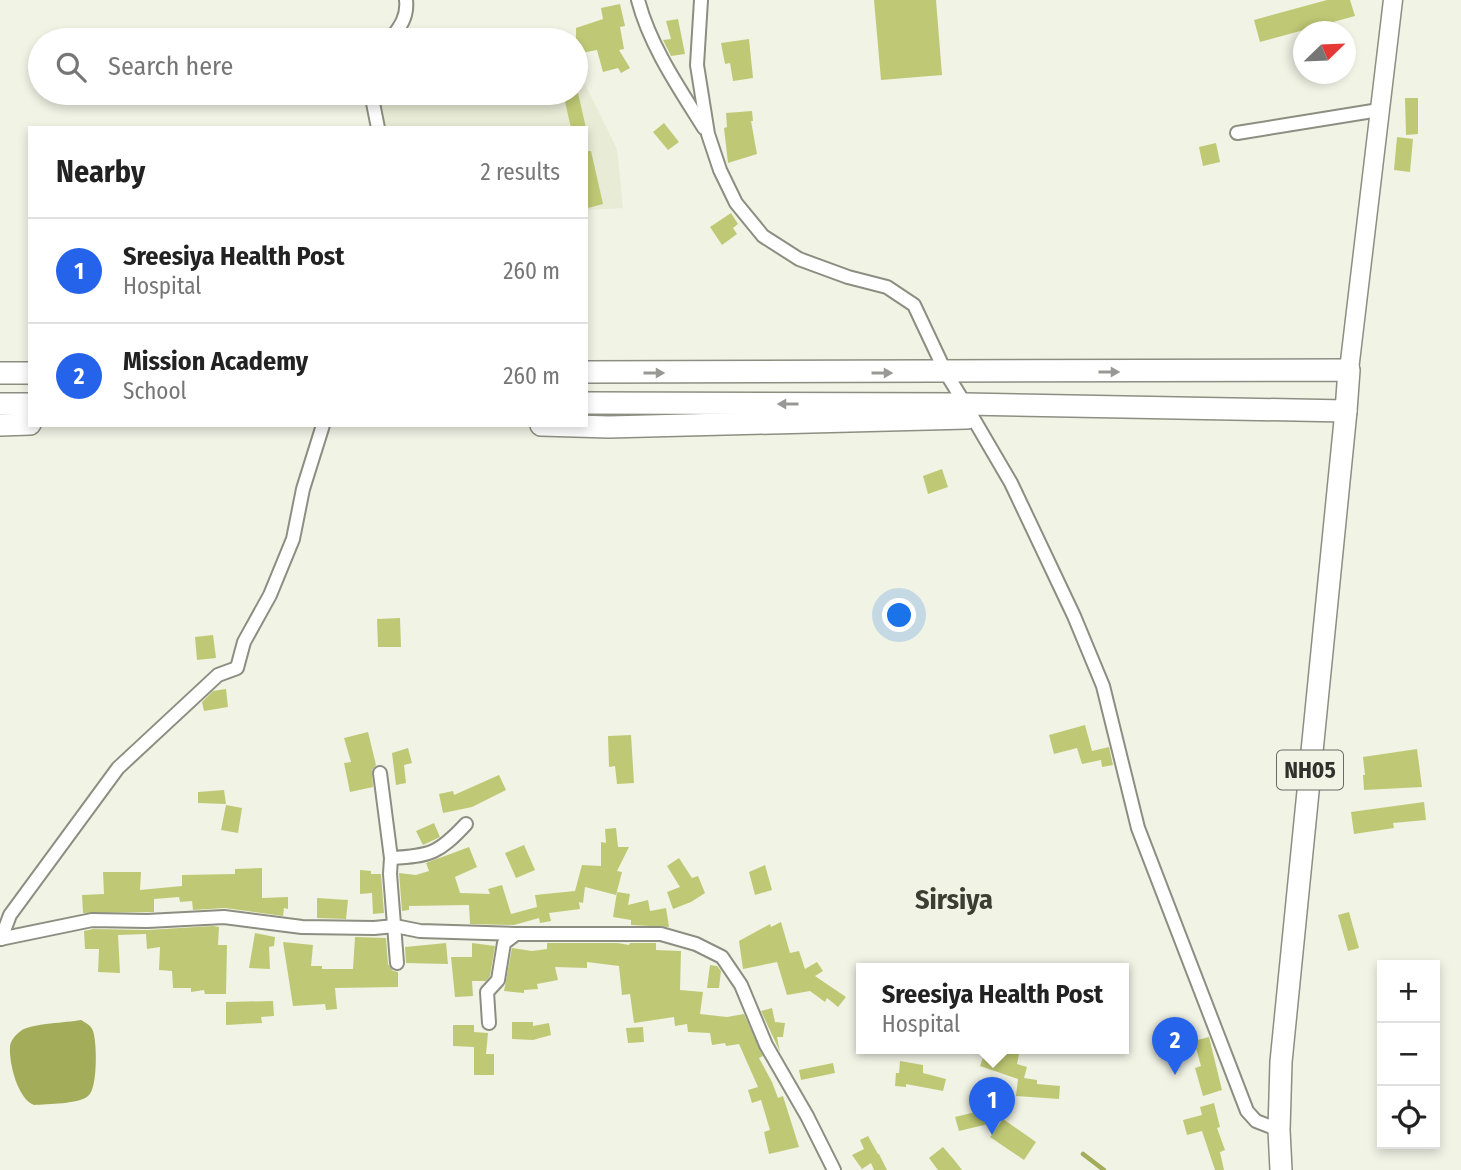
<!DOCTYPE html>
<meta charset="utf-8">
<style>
:root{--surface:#fff;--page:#f6f6f6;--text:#222;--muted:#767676;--line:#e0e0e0;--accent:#2563eb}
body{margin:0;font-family:"Fira Sans Condensed",sans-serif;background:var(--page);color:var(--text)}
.controls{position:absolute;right:21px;bottom:21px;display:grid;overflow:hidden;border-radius:0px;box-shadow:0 4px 10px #0003}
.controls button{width:63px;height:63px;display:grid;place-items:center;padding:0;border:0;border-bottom:2px solid var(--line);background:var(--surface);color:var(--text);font:35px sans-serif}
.compass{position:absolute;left:1293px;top:21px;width:63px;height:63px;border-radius:50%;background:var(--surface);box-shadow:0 4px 10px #0003;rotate:67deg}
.you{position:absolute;left:900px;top:616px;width:24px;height:24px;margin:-18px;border:5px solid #fff;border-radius:50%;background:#1a73e8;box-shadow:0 0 0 10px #1a73e833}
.badge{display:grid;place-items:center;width:46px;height:46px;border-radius:50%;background:var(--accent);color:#fff;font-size:23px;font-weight:700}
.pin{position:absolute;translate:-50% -58px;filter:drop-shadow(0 2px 4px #0008)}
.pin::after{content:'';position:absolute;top:37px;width:24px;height:21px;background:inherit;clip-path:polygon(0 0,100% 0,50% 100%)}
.popup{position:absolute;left:856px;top:963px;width:273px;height:91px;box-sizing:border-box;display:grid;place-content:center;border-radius:0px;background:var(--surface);filter:drop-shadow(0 2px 5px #0005);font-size:23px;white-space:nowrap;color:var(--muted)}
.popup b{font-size:26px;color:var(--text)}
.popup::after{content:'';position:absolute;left:50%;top:100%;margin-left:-14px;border:14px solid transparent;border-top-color:var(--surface)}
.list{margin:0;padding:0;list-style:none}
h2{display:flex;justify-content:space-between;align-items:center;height:91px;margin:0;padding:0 28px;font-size:30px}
h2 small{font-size:23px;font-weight:400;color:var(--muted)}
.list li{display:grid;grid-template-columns:46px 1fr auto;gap:21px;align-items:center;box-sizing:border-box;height:105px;padding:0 28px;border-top:2px solid var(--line)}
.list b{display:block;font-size:26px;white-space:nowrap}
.list p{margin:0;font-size:23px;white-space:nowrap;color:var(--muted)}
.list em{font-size:23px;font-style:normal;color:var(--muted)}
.icon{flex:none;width:38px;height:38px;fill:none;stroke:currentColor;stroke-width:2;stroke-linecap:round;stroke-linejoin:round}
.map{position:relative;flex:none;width:1461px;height:1170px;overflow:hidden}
.search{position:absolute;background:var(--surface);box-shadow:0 4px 10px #0003;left:28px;top:28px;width:560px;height:77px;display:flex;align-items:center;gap:18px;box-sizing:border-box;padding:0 24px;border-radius:38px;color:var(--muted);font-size:26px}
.panel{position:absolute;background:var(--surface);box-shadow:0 4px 10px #0003;left:28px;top:126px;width:560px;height:301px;border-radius:0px}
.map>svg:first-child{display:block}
</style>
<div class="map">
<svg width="1461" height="1170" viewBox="0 0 1461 1170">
<rect width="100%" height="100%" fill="#f1f3e5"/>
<polygon fill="#e8ebd5" points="576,66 617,149 623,208 586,210 586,128 384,128 374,93 576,93"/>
<path fill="#a3ac59" d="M81,1020C86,1023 91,1025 93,1031C97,1042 98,1089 88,1096C79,1104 47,1104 34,1105C18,1099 9,1064 10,1047C10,1041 16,1034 22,1030C35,1023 65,1023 81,1020Z"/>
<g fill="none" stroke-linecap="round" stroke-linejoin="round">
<polyline stroke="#a3ac59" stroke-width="4.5" points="1083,1154 1104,1170"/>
</g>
<g fill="#bfc975">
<polygon points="874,0 936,0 942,75 881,80"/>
<polygon points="1327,0 1350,0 1355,16 1260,42 1254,20"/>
<polygon points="620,4 625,26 620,27 624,49 619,50 630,68 621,73 618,68 603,72 597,50 576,54 576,28 603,19 601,8"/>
<polygon points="678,19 685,54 671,56 663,40 671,39 666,21"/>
<polygon points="749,39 753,78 733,81 730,63 725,64 721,43"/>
<polygon points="563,93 578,93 586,128 571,128"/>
<polygon points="1405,98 1418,98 1418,134 1406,135"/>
<polygon points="752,111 753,121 751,121 757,154 728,163 724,128 727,127 726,113"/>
<polygon points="664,123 679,142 668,150 653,132"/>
<polygon points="1397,137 1413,139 1410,172 1394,170"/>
<polygon points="1216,143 1220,162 1203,166 1199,147"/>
<polygon points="586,151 591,151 603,204 588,208"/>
<polygon points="731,213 738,224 733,228 737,234 722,245 710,227"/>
<polygon points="942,469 948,487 928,494 923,476"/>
<polygon points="400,618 401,647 378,647 377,619"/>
<polygon points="213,635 216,658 197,660 195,637"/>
<polygon points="226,689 228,707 204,711 202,702 213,691"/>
<polygon points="1085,725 1092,751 1109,747 1113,765 1102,767 1101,760 1082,764 1077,748 1054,754 1049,735"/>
<polygon points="368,732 376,765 372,770 373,787 350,792 344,763 351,762 344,738"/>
<polygon points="631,735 634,783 617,784 615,766 609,767 608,736"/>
<polygon points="408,748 412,763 404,765 406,783 396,785 392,753"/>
<polygon points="1417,749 1422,787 1364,790 1363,775 1365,775 1363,757"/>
<polygon points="499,775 506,790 472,807 443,813 439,794 453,791 454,795"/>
<polygon points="224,790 226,804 198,803 198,792"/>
<polygon points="1424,802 1426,820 1393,823 1394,828 1354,834 1351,812"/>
<polygon points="226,805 242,808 238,833 221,830"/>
<polygon points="434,823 440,837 421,846 423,845 416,831"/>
<polygon points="616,828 618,847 629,847 617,871 622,872 616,895 585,887 583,903 579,902 580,909 549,913 551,921 540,923 539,918 514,925 470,924 469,905 409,906 409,910 402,911 399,873 416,875 429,871 426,863 469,847 477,867 455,877 460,893 490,894 488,889 502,885 511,914 537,907 535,895 575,891 582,865 601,866 601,842 606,843 605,829"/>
<polygon points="524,845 535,870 516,878 505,853"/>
<polygon points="679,858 692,878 698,876 705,893 691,902 673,909 667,892 680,887 667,866"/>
<polygon points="765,865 772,890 755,895 749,872"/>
<polygon points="262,868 262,898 288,897 288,909 284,908 283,916 225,908 193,910 192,901 180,902 179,897 154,899 154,912 83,913 82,895 104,894 103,872 141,872 140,890 182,886 182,875 235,874 235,869"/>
<polygon points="360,870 371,871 371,874 381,874 384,913 373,914 372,893 360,894"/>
<polygon points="617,892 630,894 628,905 648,900 650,911 666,908 669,927 631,925 631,920 613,917"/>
<polygon points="317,898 348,900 346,919 317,918"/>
<polygon points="1349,912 1359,948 1348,951 1338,915"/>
<polygon points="781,922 790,953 799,951 805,969 817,962 823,971 815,976 846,997 838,1007 827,998 825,1002 810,991 787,995 777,962 743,969 739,941 770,924 771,927"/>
<polygon points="213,926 219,927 218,945 227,945 226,994 205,994 204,990 191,992 191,988 173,988 172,971 159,970 160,947 147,949 146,934 118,935 120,973 98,972 99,949 85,949 84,931 93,929 147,930"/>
<polygon points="255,933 275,937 274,946 269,947 270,969 249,968"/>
<polygon points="355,937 386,938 388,964 393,971 398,972 398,987 335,988 337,1009 326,1010 325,1004 293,1006 283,942 313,945 311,966 322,966 322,969 353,969"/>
<polygon points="446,943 448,964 406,963 405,947"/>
<polygon points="472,943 495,946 490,976 486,981 472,981 473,996 455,997 451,957 472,957"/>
<polygon points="547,943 618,943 629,945 630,943 656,943 656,950 681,951 680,990 703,992 700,1014 727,1017 744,1014 763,1056 759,1058 772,1082 778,1098 783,1096 799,1147 769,1154 764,1132 770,1130 761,1100 752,1103 748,1090 758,1087 739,1044 726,1046 725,1043 712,1045 710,1033 688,1032 687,1024 675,1026 674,1017 634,1023 630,994 622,995 619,966 587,962 587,968 555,967 558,980 537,984 538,989 524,990 524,993 504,991 512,948 532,951 547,949"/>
<polygon points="710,965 717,966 721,971 719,988 707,988"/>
<polygon points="273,1001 274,1016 261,1017 262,1023 226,1025 226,1002"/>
<polygon points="772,1008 775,1022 785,1023 783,1037 777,1037 780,1052 761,1011"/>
<polygon points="512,1022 533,1022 533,1026 549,1023 551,1035 533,1040 512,1039"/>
<polygon points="453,1025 474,1025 474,1032 488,1033 486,1054 494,1054 494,1075 474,1075 474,1047 453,1046"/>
<polygon points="643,1027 644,1042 628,1043 626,1028"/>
<polygon points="1209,1037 1222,1090 1203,1096 1195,1068 1201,1066 1194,1041"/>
<polygon points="986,1049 1003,1053 1004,1049 1020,1049 1017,1064 1027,1067 1024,1078 1037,1080 1037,1084 1060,1086 1059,1099 1016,1096 1018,1079 980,1066"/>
<polygon points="900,1061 923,1065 923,1073 946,1079 943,1091 906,1084 906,1087 895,1086 896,1073 899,1073"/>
<polygon points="833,1063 835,1073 801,1080 799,1070"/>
<polygon points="1214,1103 1220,1127 1217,1128 1225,1150 1220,1152 1224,1170 1215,1170 1202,1131 1187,1135 1183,1120 1202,1115 1200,1107"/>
<polygon points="984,1110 988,1124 959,1131 955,1117"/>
<polygon points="1003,1119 1036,1142 1024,1160 990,1137"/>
<polygon points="868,1136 878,1154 879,1154 887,1170 874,1170 871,1163 862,1169 852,1155 864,1149 860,1140"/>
<polygon points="943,1147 955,1161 962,1170 938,1170 929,1158"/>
</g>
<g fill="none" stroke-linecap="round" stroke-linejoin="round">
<g stroke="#8c8e81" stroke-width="16">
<g id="minor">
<path d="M638,0C650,46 679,88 704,128"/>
<polyline points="701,0 697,65 708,134 720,170 736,203 763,236 799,259 848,277 887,287 914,305 946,373 965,404"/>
<path d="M390,40C400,27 408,17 406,0"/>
<polyline points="371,93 378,128"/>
<polyline points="1237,133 1379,110"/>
<polyline points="973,418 1011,483 1074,616 1103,686 1138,828 1247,1111 1256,1121 1279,1130"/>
<polyline points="380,773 391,858 390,874 397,963"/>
<path d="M391,858C431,856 439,853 466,824"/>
<polyline points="0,939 92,920 147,921 224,917 302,927 374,928 395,926 420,931 516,934 661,934 696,944 722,957 741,985 766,1045 807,1116 834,1170"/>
<polyline points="1,939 10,915 118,768 218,675 237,668 244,642 270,595 293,539 303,489 323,425"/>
<polyline points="489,1023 487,992 498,980 504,943 516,934"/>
</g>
</g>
<g stroke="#8c8e81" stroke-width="21">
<polyline id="secondary" points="1349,370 1393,0"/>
</g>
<g stroke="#8c8e81" stroke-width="24">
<g id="trunk">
<polyline points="586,372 1349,370 1346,411 1281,1062 1279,1130 1281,1170"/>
<polyline points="0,373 30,373"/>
<polyline points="586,403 965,404 1346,411"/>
<polyline points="0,404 30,404"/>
<polyline points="0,425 30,424"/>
<polyline points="541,425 609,427 967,418"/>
</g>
</g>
<use href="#minor" stroke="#fff" stroke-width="12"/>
<use href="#secondary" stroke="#fff" stroke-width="18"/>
<use href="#trunk" stroke="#fff" stroke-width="21"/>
</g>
<defs><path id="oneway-solid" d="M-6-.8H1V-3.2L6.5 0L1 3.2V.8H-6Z" transform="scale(1.75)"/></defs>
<g fill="#989896">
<use href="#oneway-solid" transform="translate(1109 372)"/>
<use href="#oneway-solid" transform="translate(654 373)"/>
<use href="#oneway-solid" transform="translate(882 373)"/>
<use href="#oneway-solid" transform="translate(788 404) rotate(-180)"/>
</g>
<g text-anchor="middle" stroke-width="7" stroke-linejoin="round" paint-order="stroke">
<rect fill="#f1f3e5" stroke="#6a6b64" stroke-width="2" x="1277" y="750.5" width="66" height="39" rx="5"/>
<g font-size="23" font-weight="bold" fill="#30312c">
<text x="1310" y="778">NH05</text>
</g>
<g font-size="28" font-weight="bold" fill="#3c3e33" stroke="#f1f3e5">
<text x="954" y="909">Sirsiya</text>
</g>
</g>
</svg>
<div class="controls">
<button>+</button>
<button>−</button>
<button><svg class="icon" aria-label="locate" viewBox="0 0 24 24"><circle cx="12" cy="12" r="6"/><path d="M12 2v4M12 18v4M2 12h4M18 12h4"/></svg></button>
</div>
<svg class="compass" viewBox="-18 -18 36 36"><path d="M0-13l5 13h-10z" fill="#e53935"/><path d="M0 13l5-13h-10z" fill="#767676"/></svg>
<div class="you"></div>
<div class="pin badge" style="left:992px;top:1135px">1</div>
<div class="popup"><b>Sreesiya Health Post</b>Hospital</div>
<div class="pin badge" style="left:1175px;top:1075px">2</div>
<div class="search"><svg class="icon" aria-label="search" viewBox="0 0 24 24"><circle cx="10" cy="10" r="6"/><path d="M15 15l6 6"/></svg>Search here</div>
<section class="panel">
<h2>Nearby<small>2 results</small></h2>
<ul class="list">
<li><span class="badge">1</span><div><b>Sreesiya Health Post</b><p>Hospital</p></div><em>260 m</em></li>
<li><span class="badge">2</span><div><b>Mission Academy</b><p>School</p></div><em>260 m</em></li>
</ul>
</section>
</div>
